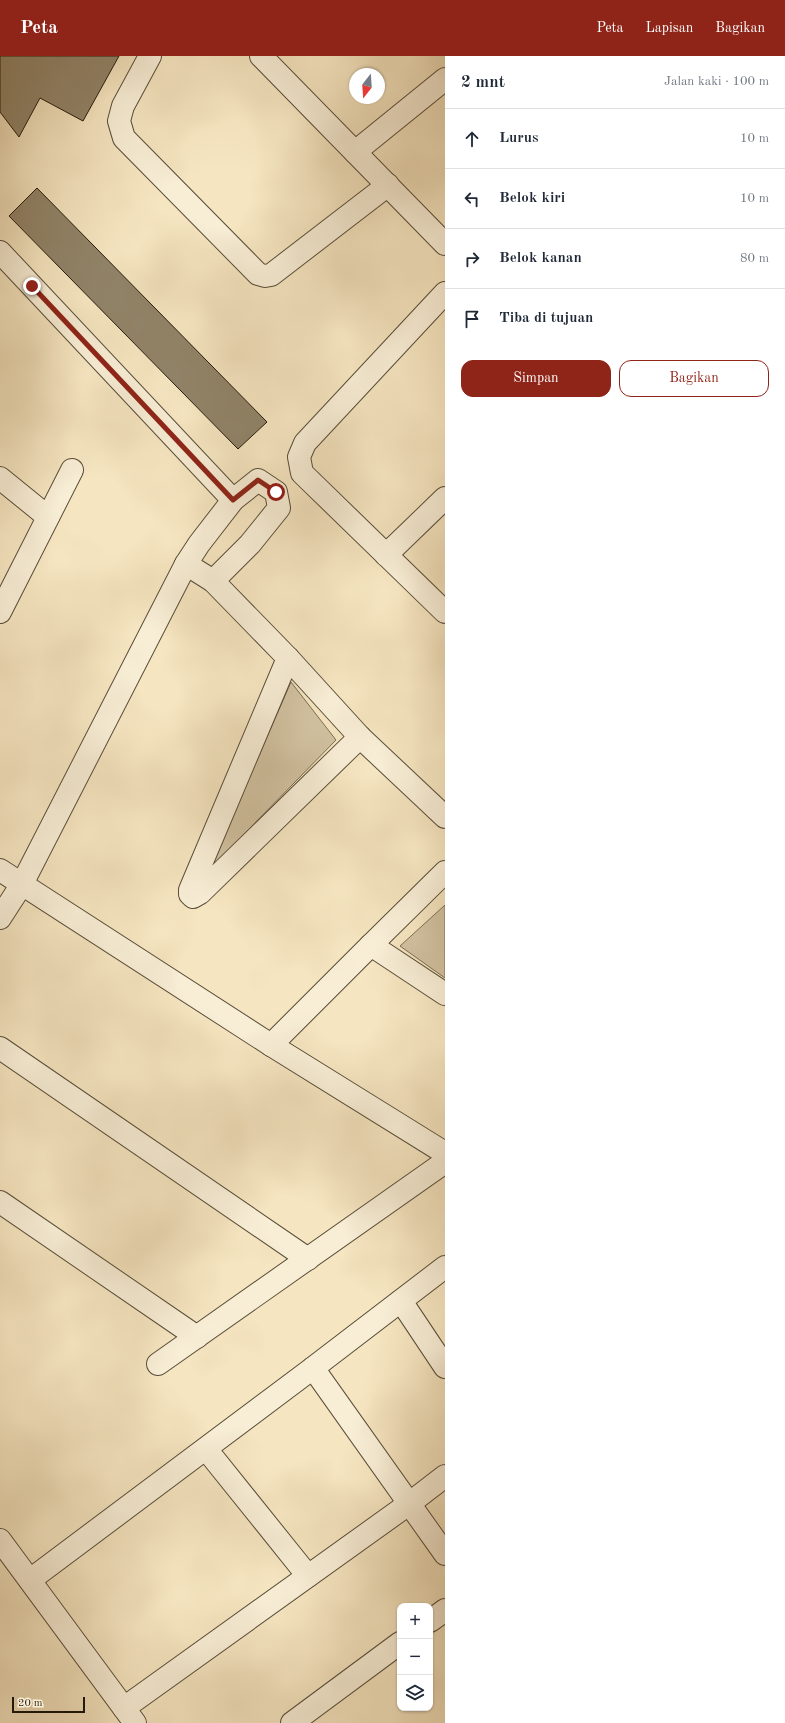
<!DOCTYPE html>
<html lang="id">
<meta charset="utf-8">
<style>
:root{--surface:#fff;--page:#f2f2f3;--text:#1f2937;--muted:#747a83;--line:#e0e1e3;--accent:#8f2418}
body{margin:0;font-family:"Old Standard TT",serif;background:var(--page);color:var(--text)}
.controls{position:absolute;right:12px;bottom:12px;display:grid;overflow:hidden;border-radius:8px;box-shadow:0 1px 3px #0004}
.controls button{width:36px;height:36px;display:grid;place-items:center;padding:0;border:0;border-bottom:1px solid var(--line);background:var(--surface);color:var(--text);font:20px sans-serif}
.compass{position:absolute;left:349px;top:12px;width:36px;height:36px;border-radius:50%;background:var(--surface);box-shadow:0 1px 3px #0004;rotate:197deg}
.scale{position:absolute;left:12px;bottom:10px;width:73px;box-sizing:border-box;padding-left:4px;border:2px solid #251a0a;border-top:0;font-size:11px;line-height:14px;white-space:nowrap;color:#251a0a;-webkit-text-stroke:3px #f8eed6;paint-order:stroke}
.stop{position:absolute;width:12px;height:12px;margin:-9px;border:3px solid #8f2418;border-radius:50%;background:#fff}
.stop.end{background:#8f2418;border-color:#fff;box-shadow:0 1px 4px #0008}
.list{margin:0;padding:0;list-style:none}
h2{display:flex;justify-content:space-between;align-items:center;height:52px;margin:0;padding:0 16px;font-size:17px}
h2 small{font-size:13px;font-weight:400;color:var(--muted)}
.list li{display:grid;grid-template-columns:26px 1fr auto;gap:12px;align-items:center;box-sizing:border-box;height:60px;padding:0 16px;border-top:1px solid var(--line)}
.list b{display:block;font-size:15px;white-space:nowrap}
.list em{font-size:13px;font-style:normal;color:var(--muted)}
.actions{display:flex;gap:8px;padding:12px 16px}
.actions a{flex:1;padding:9px 0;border:1px solid var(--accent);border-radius:12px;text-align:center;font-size:14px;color:var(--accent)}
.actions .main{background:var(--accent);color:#fff}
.icon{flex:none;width:22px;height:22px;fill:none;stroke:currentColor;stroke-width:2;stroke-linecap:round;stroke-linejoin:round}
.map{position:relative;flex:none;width:445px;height:1667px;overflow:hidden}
header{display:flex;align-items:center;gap:24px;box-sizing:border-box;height:56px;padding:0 20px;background:var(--accent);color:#fff}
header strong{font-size:19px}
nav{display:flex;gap:22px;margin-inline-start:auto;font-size:14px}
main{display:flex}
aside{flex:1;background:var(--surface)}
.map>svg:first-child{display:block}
</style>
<header>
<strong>Peta</strong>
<nav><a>Peta</a><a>Lapisan</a><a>Bagikan</a></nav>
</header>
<main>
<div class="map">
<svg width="445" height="1667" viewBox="0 0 445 1667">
<rect width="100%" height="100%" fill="#f5e5c0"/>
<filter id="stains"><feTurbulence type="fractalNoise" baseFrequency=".005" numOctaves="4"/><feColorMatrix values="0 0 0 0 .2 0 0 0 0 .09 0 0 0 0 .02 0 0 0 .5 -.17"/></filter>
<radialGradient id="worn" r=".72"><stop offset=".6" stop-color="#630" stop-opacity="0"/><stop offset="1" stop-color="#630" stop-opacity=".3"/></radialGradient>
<g fill="#d2c2a1" stroke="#7c6e56">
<polygon points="291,626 336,684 209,814"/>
<polygon points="445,849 445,922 400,890"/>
</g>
<g fill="#918469" stroke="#251a0a">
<polygon points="0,0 119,0 83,65 40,42 19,81 0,56"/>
<polygon points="37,132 267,366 238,393 9,160"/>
</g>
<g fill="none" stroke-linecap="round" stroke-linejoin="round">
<g stroke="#594d38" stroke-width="24">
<g id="minor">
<polyline points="150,0 123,50 119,65 124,82 258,218 265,220 271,219 388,129"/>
<polyline points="261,0 445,188"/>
<polyline points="355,96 445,23"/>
<polyline points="0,196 233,444"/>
<polyline points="445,237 305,387 299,401 302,417 445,556"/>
<polyline points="0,422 48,461"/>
<polyline points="386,499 445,442"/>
<polyline points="186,508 213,525 288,602 360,681 445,761"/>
<polyline points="0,556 72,414"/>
<polyline points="288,602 190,834 190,838 193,841 200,837 360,681"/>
<polyline points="0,814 271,989 445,1097"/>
<polyline points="445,816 371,889 445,938"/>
<polyline points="0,862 22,828 186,508 199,488 233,444 258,424 276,436 279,452 250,488 213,525"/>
<polyline points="271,989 371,889"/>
<polyline points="0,992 308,1203"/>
<polyline points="0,1146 197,1281"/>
<polyline points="445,1211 313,1312 445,1498"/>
<polyline points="401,1245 445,1311"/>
<polyline points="158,1308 445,1106"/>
<polyline points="206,1393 308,1520"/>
<polyline points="0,1484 135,1667"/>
<polyline points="30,1524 313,1312"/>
<polyline points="430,1565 445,1554"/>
<polyline points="124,1652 410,1447 445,1420"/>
<polyline points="292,1667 400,1587"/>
</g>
</g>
<use href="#minor" stroke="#f8eed6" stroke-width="22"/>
</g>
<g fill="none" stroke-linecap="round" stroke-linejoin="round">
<polyline stroke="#8f2418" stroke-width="5" points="32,230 233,444 258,424 276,436"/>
</g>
<rect width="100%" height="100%" filter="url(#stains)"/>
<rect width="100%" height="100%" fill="url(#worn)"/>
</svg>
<div class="controls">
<button>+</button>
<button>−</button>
<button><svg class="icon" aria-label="layers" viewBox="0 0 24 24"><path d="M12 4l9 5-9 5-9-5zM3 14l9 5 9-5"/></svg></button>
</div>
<svg class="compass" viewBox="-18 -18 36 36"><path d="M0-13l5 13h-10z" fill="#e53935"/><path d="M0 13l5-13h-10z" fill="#747a83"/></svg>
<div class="scale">20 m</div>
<div class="stop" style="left:276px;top:436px"></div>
<div class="stop end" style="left:32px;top:230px"></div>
</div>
<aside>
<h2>2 mnt<small>Jalan kaki · 100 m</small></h2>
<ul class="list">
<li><svg class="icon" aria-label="ahead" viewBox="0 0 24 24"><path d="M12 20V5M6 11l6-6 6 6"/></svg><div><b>Lurus</b></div><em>10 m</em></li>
<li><svg class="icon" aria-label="left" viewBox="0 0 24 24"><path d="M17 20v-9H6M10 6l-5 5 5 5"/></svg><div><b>Belok kiri</b></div><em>10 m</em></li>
<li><svg class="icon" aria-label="right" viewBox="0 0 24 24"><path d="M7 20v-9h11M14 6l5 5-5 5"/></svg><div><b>Belok kanan</b></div><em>80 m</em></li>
<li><svg class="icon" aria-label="arrive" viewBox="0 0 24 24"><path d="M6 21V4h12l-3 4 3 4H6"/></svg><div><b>Tiba di tujuan</b></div></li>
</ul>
<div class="actions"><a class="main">Simpan</a><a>Bagikan</a></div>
</aside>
</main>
